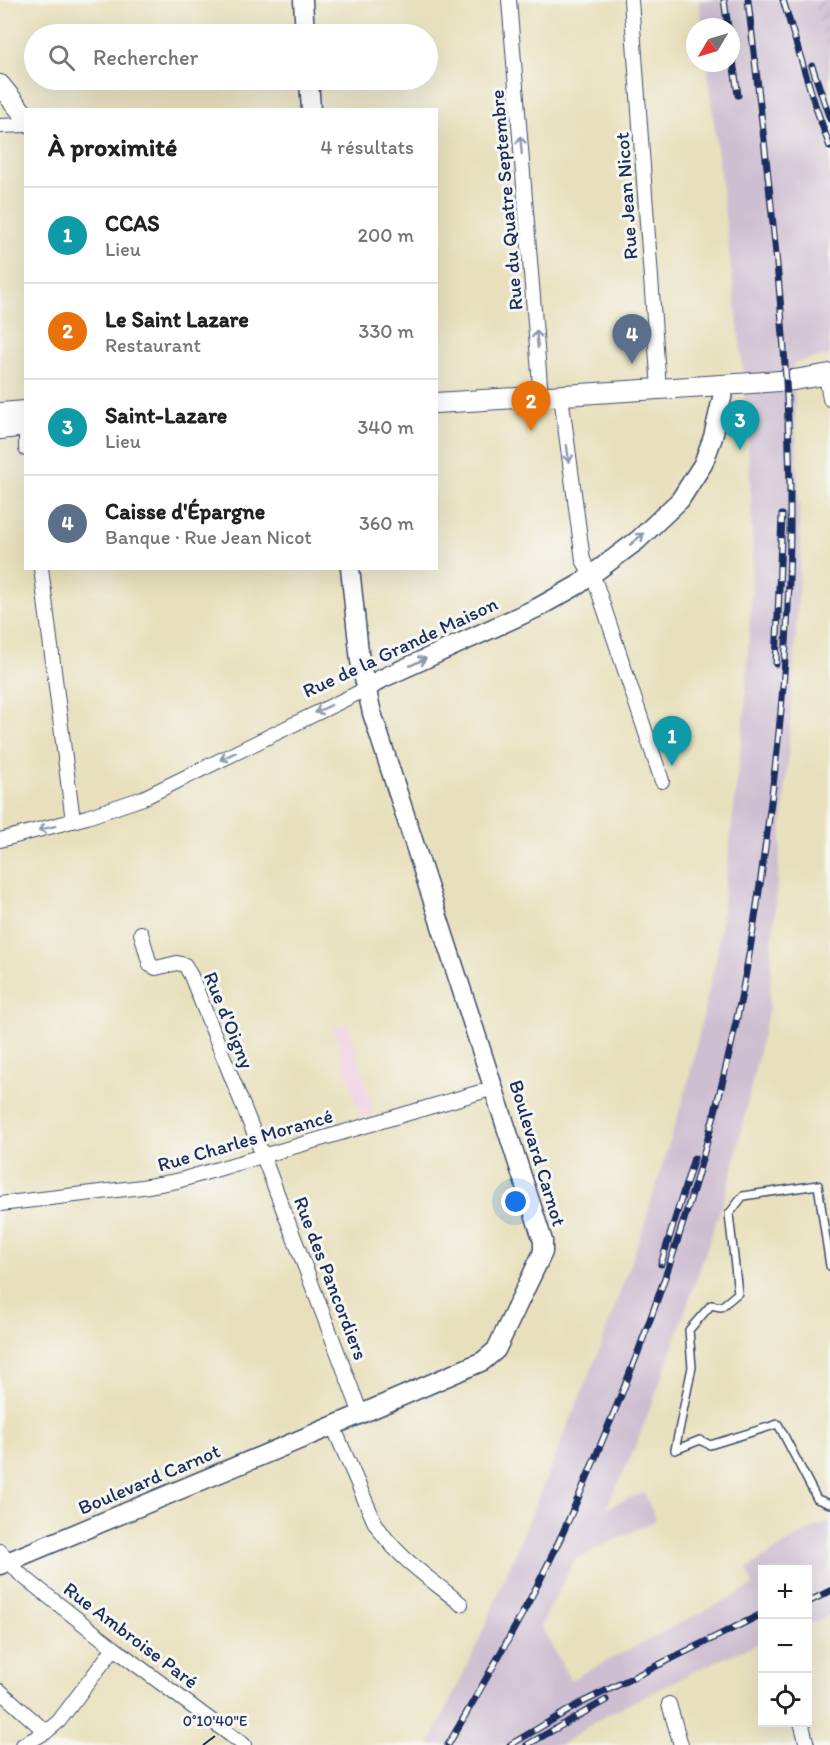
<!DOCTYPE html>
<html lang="fr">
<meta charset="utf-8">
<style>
:root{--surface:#fff;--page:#f2f2f2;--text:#202124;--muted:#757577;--line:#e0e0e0;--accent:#1f6fb2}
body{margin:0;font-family:Itim,sans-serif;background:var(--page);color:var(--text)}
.controls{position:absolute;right:18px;bottom:18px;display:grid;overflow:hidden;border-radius:0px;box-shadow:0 6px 24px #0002}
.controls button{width:54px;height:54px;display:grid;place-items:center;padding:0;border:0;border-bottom:2px solid var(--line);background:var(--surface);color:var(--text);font:30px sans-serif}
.compass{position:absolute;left:686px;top:18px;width:54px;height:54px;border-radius:50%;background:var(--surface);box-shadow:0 6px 24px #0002;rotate:232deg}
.you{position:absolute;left:516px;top:1202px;width:21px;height:21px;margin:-15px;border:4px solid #fff;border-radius:50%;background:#1a73e8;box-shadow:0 0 0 9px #1a73e833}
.badge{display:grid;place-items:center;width:39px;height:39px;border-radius:50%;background:var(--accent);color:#fff;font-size:20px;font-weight:700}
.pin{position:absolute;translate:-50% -50px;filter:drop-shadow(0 2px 3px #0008)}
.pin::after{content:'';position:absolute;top:32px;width:21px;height:18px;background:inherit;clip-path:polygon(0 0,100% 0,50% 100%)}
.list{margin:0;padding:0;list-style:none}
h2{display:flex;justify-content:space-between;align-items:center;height:78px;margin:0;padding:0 24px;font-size:26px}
h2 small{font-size:20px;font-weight:400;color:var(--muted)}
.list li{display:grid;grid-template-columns:39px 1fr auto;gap:18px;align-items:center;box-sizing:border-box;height:96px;padding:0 24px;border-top:2px solid var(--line)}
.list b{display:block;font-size:22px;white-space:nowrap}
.list p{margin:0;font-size:20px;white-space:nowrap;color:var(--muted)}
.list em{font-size:20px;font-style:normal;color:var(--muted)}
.icon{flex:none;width:33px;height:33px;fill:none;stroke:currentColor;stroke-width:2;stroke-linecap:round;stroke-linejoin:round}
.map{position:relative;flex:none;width:830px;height:1745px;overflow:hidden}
.search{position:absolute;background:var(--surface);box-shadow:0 6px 24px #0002;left:24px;top:24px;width:414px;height:66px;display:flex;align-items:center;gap:15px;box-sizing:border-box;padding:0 21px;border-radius:33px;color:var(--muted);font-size:22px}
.panel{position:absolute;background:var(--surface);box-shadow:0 6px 24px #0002;left:24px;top:108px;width:414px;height:462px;border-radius:0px}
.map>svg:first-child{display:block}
</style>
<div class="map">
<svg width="830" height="1745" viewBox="0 0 830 1745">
<defs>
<pattern id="industrial-furrows" width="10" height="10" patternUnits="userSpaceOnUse" patternTransform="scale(1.5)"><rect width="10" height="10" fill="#cebed1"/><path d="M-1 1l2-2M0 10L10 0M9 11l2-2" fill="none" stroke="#a69bad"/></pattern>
</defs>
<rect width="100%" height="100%" fill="#f6f6f2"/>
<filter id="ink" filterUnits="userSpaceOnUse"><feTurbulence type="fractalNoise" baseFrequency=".0167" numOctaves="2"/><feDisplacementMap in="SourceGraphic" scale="12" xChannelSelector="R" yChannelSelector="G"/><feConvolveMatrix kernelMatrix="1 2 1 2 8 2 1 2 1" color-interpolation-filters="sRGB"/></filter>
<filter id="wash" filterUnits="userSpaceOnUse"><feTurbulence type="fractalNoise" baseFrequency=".008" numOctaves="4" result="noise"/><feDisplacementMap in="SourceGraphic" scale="24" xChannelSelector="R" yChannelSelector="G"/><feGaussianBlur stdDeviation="1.35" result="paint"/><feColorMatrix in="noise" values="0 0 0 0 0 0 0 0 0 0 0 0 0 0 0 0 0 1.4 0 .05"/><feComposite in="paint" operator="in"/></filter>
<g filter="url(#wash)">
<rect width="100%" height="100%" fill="#e8e0bc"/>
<polygon fill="#f1d0e3" points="348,1024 374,1113 360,1117 333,1028"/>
<polygon fill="url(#industrial-furrows)" points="813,0 830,0 830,59 824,44"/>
<polygon fill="#cebed1" points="699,0 813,0 830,59 830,355 793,363 801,552 787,772 772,944 769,1007 730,1181 665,1369 635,1448 606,1508 644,1492 656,1520 574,1560 541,1626 570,1680 753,1586 747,1568 816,1526 830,1521 830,1615 808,1624 808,1570 762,1570 762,1642 707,1665 599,1719 561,1745 429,1745 478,1643 536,1503 597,1356 642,1232 688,1083 717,954 745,711 753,559 751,498 742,360 707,63 731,63 731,27 703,27"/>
</g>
<g filter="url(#ink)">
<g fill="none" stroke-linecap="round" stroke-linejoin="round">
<g stroke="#3a4a6c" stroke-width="10">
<polyline id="service" points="830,1266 818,1185 743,1196 729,1214 738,1293 721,1307 711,1305 689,1330 692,1367 675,1450 700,1440 710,1445 778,1424 817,1499 830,1504"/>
</g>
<g stroke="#3a4a6c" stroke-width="16">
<g id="minor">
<polyline points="509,0 541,397"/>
<polyline points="631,0 659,389"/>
<polyline points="0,126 26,125"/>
<polyline points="826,375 830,399"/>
<polyline points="561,396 583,560 596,584 662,781"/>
<polyline points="26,435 26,449"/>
<polyline points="41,568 73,821"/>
<polyline points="0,840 87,817 143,798 366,689"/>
<polyline points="141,933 150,965 156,968 177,963 185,965 191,976 258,1143 361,1414"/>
<polyline points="0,1204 142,1187 177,1181 494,1088"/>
<path d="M333,1426L374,1521C393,1555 431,1579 461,1604"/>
<polyline points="0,1551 20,1574 114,1648 244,1745"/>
<polyline points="0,1691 46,1732"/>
<polyline points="669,1704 681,1745"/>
<polyline points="801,1722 807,1745"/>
<polyline points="23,1745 46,1732 59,1721 114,1648"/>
</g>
</g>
<g stroke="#3a4a6c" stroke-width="21">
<g id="tertiary">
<polyline points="303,0 305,34"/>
<polyline points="309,80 311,110"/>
<polyline points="366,689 381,679 537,608 578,585 638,540 680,500 703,464 713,437 725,385"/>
<polyline points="0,1565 361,1414 483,1361 496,1350 543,1252 543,1241 372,713 360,661 350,568"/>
</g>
</g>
<g stroke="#3a4a6c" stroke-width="22">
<g id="secondary">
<polyline points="0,85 26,117"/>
<polyline points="436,403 737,384 794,380 830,374"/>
<polyline points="0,413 26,411"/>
<polyline points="0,429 26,426"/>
</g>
</g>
<use href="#service" stroke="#fff" stroke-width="7"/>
<use href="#minor" stroke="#fff" stroke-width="14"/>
<use href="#tertiary" stroke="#fff" stroke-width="18"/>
<use href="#secondary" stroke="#fff" stroke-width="20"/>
<g stroke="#1b2f5e" stroke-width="7">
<g id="rail">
<polyline points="724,0 728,27"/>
<polyline points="783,0 816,108 830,147"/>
<polyline points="731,47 738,95"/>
<polyline points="812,66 830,119"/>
<polyline points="776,664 782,515"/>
<polyline points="661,1264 694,1158"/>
<polyline points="808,1602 830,1591"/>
<path d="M448,1745C480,1690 512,1635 541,1578C563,1535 582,1490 600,1446C660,1306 707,1162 738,1013C751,951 760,888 768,825C781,729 789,632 790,535C792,356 768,177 748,0"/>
<polyline points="510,1745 579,1704 762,1614"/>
<polyline points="527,1745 606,1700"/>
</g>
</g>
<use href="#rail" stroke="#f6f6f2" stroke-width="4.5" stroke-dasharray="14" stroke-linecap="butt"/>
</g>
<defs><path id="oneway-shaft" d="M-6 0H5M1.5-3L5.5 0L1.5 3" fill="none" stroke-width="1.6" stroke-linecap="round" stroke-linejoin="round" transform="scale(1.5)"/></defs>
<g stroke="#8d97ae">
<use href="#oneway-shaft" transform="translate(521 145) rotate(-95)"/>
<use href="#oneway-shaft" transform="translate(537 339) rotate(-95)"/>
<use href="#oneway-shaft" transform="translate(568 454) rotate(82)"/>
<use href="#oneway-shaft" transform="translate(637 539) rotate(-40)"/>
<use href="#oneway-shaft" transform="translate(418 662) rotate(-25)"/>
<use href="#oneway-shaft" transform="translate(323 709) rotate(154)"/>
<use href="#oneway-shaft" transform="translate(228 756) rotate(154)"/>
<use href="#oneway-shaft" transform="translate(47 828) rotate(166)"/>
</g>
</g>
<path fill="none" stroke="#1b2f5e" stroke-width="2" d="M203,1745L215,1736"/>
<g text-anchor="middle" stroke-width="6" stroke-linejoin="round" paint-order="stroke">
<g font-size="20" fill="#1b2f5e" stroke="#f6f6f2">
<text transform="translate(626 196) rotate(-94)" y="7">Rue Jean Nicot</text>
<text transform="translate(506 200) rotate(-95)" y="7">Rue du Quatre Septembre</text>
<text transform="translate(400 647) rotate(-25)" y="7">Rue de la Grande Maison</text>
<text transform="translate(229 1020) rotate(68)" y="7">Rue d'Oigny</text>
<text transform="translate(245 1140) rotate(-16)" y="7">Rue Charles Morancé</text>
<text transform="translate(538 1153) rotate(73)" y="7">Boulevard Carnot</text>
<text transform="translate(331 1278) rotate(69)" y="7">Rue des Pancordiers</text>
<text transform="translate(149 1479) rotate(-23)" y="7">Boulevard Carnot</text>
<text transform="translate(131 1635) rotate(37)" y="7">Rue Ambroise Paré</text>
</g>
</g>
<g font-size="15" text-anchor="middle" fill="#1b2f5e" stroke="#f6f6f2" stroke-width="6" stroke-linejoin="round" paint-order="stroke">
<text x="215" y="1726">0°10'40"E</text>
</g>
</svg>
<div class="controls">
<button>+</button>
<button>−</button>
<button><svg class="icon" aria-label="locate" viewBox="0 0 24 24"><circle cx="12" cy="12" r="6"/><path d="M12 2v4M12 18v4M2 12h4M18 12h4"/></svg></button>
</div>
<svg class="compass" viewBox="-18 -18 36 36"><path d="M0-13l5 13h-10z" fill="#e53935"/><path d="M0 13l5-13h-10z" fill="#757577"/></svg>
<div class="you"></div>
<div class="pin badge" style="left:672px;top:766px;background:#0f9aa8">1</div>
<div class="pin badge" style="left:531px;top:431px;background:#e8710a">2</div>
<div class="pin badge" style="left:740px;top:450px;background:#0f9aa8">3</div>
<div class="pin badge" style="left:632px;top:364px;background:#5c6f8a">4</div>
<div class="search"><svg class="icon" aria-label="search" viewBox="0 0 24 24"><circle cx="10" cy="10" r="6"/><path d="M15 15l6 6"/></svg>Rechercher</div>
<section class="panel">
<h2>À proximité<small>4 résultats</small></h2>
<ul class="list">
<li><span class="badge" style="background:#0f9aa8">1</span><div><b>CCAS</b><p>Lieu</p></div><em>200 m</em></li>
<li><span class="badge" style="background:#e8710a">2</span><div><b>Le Saint Lazare</b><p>Restaurant</p></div><em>330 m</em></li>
<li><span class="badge" style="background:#0f9aa8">3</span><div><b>Saint-Lazare</b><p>Lieu</p></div><em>340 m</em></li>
<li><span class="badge" style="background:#5c6f8a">4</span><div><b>Caisse d'Épargne</b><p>Banque · Rue Jean Nicot</p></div><em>360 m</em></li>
</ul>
</section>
</div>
